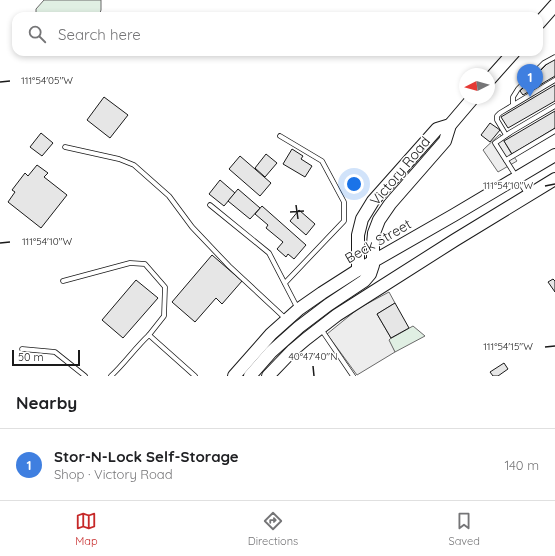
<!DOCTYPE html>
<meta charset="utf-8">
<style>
:root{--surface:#fff;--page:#f6f6f6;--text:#202124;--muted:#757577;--line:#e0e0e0;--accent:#c62828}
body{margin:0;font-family:Quicksand,sans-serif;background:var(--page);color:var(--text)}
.compass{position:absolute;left:459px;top:68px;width:36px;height:36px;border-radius:50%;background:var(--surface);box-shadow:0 2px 6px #0003;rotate:264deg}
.scale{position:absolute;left:12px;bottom:10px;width:68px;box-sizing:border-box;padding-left:4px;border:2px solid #1a1a1a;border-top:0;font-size:11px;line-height:14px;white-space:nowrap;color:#1a1a1a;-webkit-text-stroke:3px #fff;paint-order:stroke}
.you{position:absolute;left:354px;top:184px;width:14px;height:14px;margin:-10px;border:3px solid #fff;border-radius:50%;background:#1a73e8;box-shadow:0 0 0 6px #1a73e833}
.badge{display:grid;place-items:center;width:26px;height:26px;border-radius:50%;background:var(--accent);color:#fff;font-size:13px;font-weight:700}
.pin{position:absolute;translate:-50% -33px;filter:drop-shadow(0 1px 2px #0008)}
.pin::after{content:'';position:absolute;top:21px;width:14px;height:12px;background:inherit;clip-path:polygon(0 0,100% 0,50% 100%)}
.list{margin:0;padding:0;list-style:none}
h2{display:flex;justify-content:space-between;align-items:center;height:52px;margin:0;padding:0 16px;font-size:17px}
h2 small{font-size:13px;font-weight:400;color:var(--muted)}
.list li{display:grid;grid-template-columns:26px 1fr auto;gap:12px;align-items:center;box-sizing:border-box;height:72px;padding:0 16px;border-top:1px solid var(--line)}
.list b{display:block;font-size:15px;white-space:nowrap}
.list p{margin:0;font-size:13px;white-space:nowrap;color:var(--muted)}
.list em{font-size:13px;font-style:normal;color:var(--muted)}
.icon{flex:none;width:22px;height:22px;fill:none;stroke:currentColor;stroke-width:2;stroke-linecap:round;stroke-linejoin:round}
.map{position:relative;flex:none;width:555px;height:376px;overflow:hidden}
.search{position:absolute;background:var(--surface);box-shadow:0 2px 6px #0003;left:12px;right:12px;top:12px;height:44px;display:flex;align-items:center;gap:10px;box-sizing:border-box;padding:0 14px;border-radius:12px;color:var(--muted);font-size:15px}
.sheet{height:124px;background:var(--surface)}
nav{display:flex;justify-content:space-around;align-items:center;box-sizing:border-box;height:56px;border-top:1px solid var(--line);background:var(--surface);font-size:11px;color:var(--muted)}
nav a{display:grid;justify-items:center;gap:2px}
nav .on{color:var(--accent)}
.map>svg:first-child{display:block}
</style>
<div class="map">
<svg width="555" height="376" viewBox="0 0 555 376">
<rect width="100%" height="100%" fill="#fff"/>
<g fill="#e0efe3" stroke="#6a6a6a">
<polygon points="44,0 101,0 101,10 99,16 36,16 36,9"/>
<polygon points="413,326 425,336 395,352 388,340"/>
</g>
<g fill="#ededed" stroke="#6a6a6a">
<polygon points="500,134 511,153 517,161 498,172 483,150"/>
<polygon points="389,292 395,303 377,314 391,338 389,340 395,352 357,375 327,334 359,308"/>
</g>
<g fill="#e6e6e6" stroke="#1a1a1a">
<polygon points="555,59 555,76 523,95 520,91 547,64"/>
<polygon points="555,85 555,101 508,128 501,117"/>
<polygon points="104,97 128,115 110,138 87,120"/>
<polygon points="555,111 555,128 512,154 504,141"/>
<polygon points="490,123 500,130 490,142 481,135"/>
<polygon points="41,133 53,143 42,156 30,147"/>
<polygon points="292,149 303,156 301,159 312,166 305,177 283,164"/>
<polygon points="266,154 277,163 265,177 255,168"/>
<polygon points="240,156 271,183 260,196 229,169"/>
<polygon points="37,165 48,173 44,177 67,195 41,228 8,202 15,192 12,190 25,173 28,176"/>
<polygon points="220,180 235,193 224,206 209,194"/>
<polygon points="238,189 260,208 250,219 228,201"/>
<polygon points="262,206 306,245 294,259 288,254 286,257 277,249 283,242 266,228 268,225 255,214"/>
<polygon points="299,210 315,224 306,235 290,221"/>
<polygon points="212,255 242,281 222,304 216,298 195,322 172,302"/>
<polygon points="553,279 555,281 555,292 548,282"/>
<polygon points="136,280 158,298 123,338 102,320"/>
<polygon points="395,303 409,328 391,338 377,314"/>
<polygon points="504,363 508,369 498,376 493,376 490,372"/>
</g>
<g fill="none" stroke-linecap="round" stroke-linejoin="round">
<g stroke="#1a1a1a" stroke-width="5.5">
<g id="service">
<polyline points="513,105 513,97 518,89 544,63 555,57"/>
<polyline points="506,135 497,120 497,116 500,113 555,80"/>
<polyline points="280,136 322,161 344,202 344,221 285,283"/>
<polyline points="65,147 119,159 134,165 169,196 192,227 229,266 286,319"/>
<polyline points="506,160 555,131"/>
<polyline points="528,195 495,143 511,132 555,106"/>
<polyline points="210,205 269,253 298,309"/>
<polyline points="63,281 130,263 145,264 165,287 164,316 149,335"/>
<polyline points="321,329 353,376"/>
<polyline points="22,349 55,352 85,376"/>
<path d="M111,376C125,363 135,348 149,335L195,376"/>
</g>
</g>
<g stroke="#1a1a1a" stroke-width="14">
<g id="secondary">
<polyline points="539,23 555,5"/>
<polyline points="489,80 514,52"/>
<polyline points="358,270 358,235 362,219 373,201 437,129 450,125"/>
<polyline points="234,376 271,334 299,309 322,293 358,270 454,215 555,155"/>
<polyline points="250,376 271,352 299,327 328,305 364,281 370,274 373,265 373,244 374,233 379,220 390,204 445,141 450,125 473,98"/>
<polyline points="268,376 293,350 306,339 337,315 455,240 555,179"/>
</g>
</g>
<use href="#service" stroke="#fff" stroke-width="4"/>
<use href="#secondary" stroke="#fff" stroke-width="12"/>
</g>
<path fill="none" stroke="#1a1a1a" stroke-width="1.5" d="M0,82L10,81M545,186L555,184M296,205L298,219M290,212L304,211M0,243L10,242M545,347L555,346M313,366L314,376"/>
<g text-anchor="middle" stroke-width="3" stroke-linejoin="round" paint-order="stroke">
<g font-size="14" fill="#1a1a1a" stroke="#fff">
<text transform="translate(400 171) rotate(-50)" y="5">Victory Road</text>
<text transform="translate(378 241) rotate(-30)" y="5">Beck Street</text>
</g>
</g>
<g font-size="10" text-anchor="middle" fill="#1a1a1a" stroke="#fff" stroke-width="3" stroke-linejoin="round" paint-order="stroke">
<text x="47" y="84">111°54'05"W</text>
<text x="508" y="189">111°54'10"W</text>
<text x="47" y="245">111°54'10"W</text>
<text x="508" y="350">111°54'15"W</text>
<text x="313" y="360">40°47'40"N</text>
</g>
</svg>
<svg class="compass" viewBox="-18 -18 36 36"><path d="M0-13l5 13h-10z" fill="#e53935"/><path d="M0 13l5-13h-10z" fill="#757577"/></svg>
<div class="scale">50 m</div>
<div class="you"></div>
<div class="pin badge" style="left:530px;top:97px;background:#3f7fe0">1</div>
<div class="search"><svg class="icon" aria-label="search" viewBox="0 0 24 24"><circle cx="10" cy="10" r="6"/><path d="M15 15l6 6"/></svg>Search here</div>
</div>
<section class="sheet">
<h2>Nearby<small></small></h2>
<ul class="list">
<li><span class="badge" style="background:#3f7fe0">1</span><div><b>Stor-N-Lock Self-Storage</b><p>Shop · Victory Road</p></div><em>140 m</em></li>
</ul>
</section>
<nav>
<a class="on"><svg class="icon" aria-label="map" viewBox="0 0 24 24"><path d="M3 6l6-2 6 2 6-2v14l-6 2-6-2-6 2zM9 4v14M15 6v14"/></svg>Map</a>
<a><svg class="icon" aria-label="directions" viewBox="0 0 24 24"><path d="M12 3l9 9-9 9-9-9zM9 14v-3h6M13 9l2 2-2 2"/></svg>Directions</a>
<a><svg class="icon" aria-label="saved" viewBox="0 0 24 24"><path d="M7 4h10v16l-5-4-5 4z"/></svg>Saved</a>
</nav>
